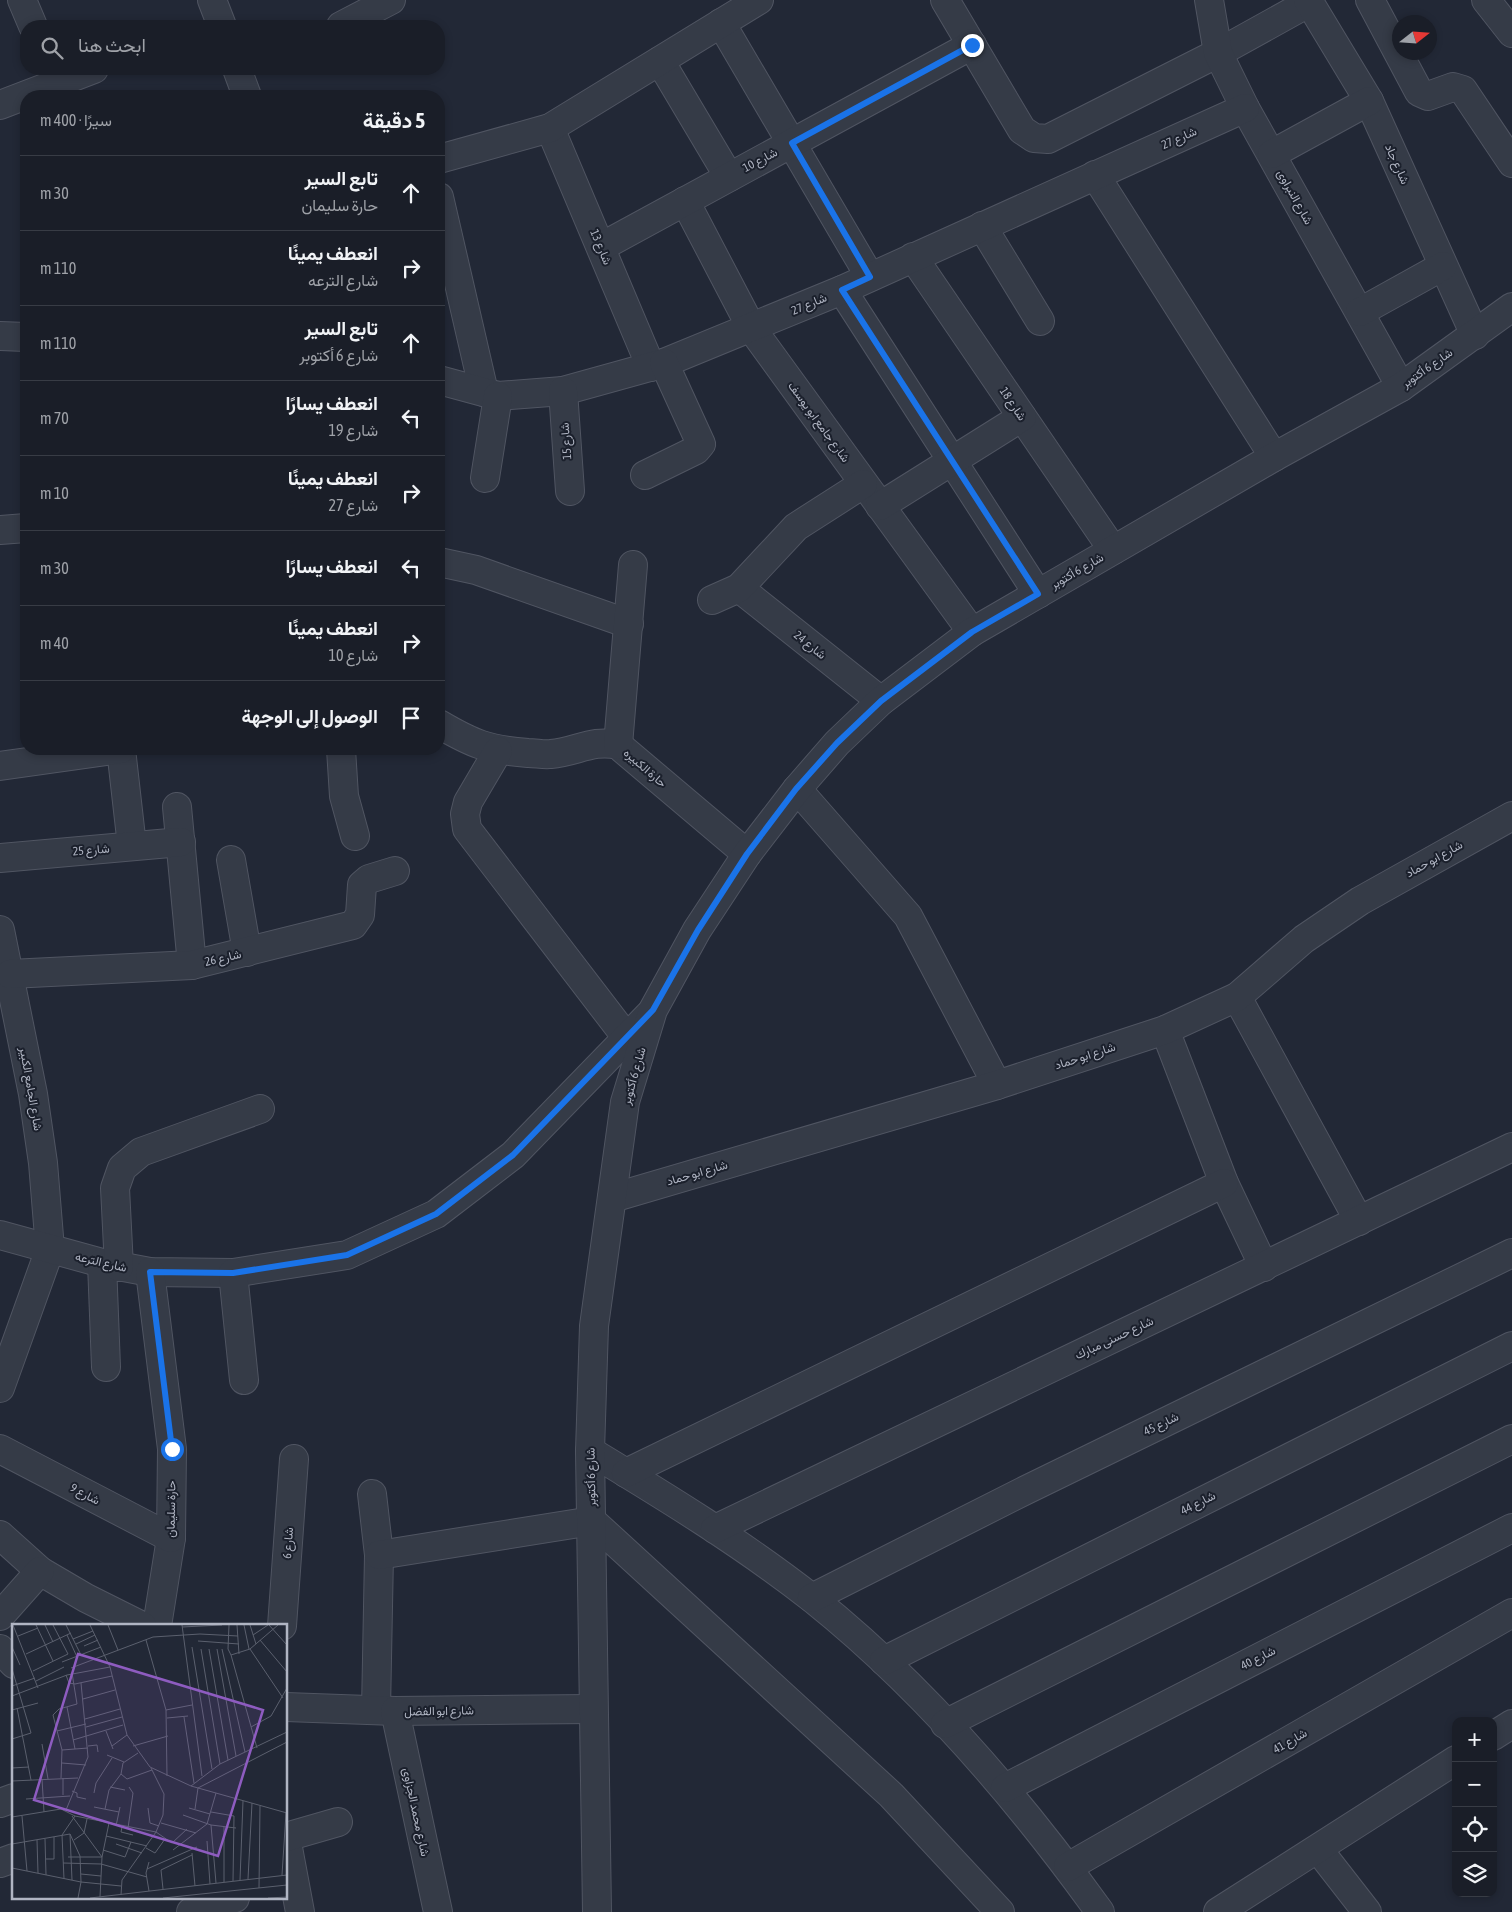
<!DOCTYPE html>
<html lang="ar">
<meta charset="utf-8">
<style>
:root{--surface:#1a1e28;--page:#232730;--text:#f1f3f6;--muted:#9fa2a8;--line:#383c45}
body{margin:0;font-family:"Asap Condensed",Vazirmatn,sans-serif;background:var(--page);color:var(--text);direction:rtl}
.controls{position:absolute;right:15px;bottom:15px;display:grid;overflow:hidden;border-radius:10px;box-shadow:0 2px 8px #0003}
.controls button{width:45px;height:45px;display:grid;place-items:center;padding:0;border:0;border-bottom:1px solid var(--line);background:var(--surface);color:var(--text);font:25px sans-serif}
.compass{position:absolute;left:1392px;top:15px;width:45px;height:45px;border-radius:50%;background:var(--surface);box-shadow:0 2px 8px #0003;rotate:73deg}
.stop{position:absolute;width:15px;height:15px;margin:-11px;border:4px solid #1a73e8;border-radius:50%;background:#fff}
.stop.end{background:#1a73e8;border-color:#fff;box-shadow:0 1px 5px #0008}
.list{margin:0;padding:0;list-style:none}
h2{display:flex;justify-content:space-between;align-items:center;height:65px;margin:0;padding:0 20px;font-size:21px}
h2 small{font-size:16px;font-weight:400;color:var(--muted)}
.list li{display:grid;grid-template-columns:32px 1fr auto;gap:15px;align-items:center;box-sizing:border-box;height:75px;padding:0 20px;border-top:1px solid var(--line)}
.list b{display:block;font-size:19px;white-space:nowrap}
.list p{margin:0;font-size:16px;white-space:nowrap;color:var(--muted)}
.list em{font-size:16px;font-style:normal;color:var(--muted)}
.icon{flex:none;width:28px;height:28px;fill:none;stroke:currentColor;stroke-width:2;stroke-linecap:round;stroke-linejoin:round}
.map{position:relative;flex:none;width:1512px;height:1912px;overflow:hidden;direction:ltr}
.search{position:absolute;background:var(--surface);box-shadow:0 2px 8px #0003;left:20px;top:20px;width:425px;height:55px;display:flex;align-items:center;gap:12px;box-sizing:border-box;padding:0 18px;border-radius:20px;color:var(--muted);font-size:19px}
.panel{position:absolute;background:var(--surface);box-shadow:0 2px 8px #0003;left:20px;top:90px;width:425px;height:665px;border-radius:20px;direction:rtl}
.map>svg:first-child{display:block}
</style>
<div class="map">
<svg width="1512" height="1912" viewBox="0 0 1512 1912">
<rect width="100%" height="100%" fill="#222836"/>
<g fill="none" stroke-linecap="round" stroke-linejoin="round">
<g stroke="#505562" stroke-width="30">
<g id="minor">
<polyline points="22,0 33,26"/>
<polyline points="212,0 222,26"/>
<polyline points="945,0 1022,130 1034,138 1048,139 1218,53 1310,2"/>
<polyline points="1209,0 1218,53 1245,108 1401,387"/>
<polyline points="1308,0 1369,101 1475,335"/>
<polyline points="1370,0 1419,92 1428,96 1453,87 1463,90 1512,163"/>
<polyline points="1486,0 1512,33"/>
<polyline points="721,23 870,277"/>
<polyline points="341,26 391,0"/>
<polyline points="660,61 729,177"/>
<polyline points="237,69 247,96"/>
<polyline points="0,105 94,69"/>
<polyline points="550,128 651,367"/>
<polyline points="1272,154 1369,101"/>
<polyline points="439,159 550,128 759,0"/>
<polyline points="1095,175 1274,457"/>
<polyline points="439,197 484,392"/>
<polyline points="685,201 752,329 972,632"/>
<polyline points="982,226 1040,321"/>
<polyline points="601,247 972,45"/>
<polyline points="913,257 1113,550"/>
<polyline points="842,290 1038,594"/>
<polyline points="1360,312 1443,266"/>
<polyline points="0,336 26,337"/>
<polyline points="439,380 498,396 563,391 664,363 842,290 1245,108"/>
<polyline points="563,391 570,491"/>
<polyline points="645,475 696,450 701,444 664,363"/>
<polyline points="485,478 498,396"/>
<polyline points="880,506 1022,417"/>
<polyline points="0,530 26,528"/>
<polyline points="439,562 476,570 629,624"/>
<polyline points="739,588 881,701"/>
<polyline points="712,600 739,588 796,527 863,484"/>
<path d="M439,724C473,744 488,750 528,753C536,753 544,755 551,754C576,752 593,739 618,745L747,854"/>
<polyline points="618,745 633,565"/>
<polyline points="121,749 132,846"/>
<polyline points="341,749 344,796 355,836"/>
<polyline points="498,751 468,802 465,814 467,829 627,1038"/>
<polyline points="0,766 121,749"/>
<polyline points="797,789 908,916 997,1085"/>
<polyline points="177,807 192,965"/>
<polyline points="0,858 181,842"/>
<polyline points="231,860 247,952"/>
<polyline points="0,930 33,1094 43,1163 50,1249 0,1388"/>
<polyline points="10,974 192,965 353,925 360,915 362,885 369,879 395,871"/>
<polyline points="1237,997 1359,1221"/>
<polyline points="1165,1030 1224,1183 1264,1267"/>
<polyline points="612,1198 997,1085 1165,1030 1237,997 1304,939 1360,901 1512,816"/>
<polyline points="0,1235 102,1263 150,1272 233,1273 347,1255 436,1214 513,1155 649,1015"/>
<polyline points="102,1263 106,1367"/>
<polyline points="119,1267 115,1188 122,1168 141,1152 260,1109"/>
<polyline points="150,1272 172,1449 171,1538 157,1626"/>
<polyline points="233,1273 244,1380"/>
<polyline points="0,1449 171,1538"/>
<path d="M590,1451C666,1497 743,1544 813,1599C923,1687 1018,1798 1100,1912"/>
<polyline points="626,1473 1224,1183"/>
<polyline points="372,1494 379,1555 376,1710"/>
<polyline points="715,1529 1512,1147"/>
<polyline points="0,1535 40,1571 86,1598 142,1626"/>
<polyline points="379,1555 592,1521 891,1795 1000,1912"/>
<polyline points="812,1598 1026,1490 1512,1253"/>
<polyline points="0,1616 40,1571"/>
<polyline points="282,1626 294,1459"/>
<polyline points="0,1649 14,1664"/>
<polyline points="884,1661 1512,1346"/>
<polyline points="286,1707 395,1711 592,1709"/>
<polyline points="395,1711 438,1912"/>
<polyline points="945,1724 1512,1439"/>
<polyline points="1493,1736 1512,1724"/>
<polyline points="1005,1788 1512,1528"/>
<polyline points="0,1803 14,1798"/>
<polyline points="286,1837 300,1912"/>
<polyline points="286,1837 338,1822"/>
<polyline points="1318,1849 1367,1912"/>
<polyline points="0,1863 14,1858"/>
<polyline points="1068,1867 1512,1613"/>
<polyline points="191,1912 235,1898"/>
<polyline points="597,1912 590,1451 594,1326 625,1102 653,1010 697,930 747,854 797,789 837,743 881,701 972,632 1274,457 1401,387 1512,307"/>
<polyline points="1218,1912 1456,1760"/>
</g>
</g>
<use href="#minor" stroke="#353b47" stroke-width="28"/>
</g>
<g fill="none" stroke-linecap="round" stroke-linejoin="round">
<polyline stroke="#1a73e8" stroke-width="6" points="172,1449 150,1272 233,1273 347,1255 436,1214 513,1155 653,1010 698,930 747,854 796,789 837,743 881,701 972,632 1038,594 842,290 870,277 792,143 972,45"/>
</g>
<g text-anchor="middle" stroke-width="4" stroke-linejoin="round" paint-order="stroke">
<g font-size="12" fill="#b0b5c3" stroke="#1b202c">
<text transform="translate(1179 138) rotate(-24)" y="4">شارع 27</text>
<text transform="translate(760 160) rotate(-28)" y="4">شارع 10</text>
<text transform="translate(1397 164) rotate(66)" y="4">شارع جاد</text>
<text transform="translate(1295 197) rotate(61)" y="4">شارع النبراوى</text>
<text transform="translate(601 247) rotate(67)" y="4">شارع 13</text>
<text transform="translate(809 304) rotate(-23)" y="4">شارع 27</text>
<text transform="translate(1427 368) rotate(-35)" y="4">شارع 6 أكتوبر</text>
<text transform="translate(1013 404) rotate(56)" y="4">شارع 18</text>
<text transform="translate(819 422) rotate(54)" y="4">شارع جامع ابو يوسف</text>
<text transform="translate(566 441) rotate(-94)" y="4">شارع 15</text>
<text transform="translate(1077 571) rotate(-30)" y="4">شارع 6 أكتوبر</text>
<text transform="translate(810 645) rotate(39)" y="4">شارع 24</text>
<text transform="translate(645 768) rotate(41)" y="4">حارة الكبيره</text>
<text transform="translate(91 850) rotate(-5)" y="4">شارع 25</text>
<text transform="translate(1434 859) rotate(-29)" y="4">شارع ابو حماد</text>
<text transform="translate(223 958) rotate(-13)" y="4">شارع 26</text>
<text transform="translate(1085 1056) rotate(-18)" y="4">شارع ابو حماد</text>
<text transform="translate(634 1076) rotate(-74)" y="4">شارع 6 أكتوبر</text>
<text transform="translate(31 1089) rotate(80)" y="4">شارع الجامع الكبير</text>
<text transform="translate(697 1173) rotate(-16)" y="4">شارع ابو حماد</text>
<text transform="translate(101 1262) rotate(13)" y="4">شارع الترعه</text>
<text transform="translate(1114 1338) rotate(-25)" y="4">شارع حسنى مبارك</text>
<text transform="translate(1161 1424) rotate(-26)" y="4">شارع 45</text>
<text transform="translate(591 1477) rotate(-91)" y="4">شارع 6 أكتوبر</text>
<text transform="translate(85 1494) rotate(28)" y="4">شارع 9</text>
<text transform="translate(1198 1503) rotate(-27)" y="4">شارع 44</text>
<text transform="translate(171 1509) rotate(-89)" y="4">حارة سليمان</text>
<text transform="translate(288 1543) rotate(-86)" y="4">شارع 6</text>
<text transform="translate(1258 1658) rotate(-27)" y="4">شارع 40</text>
<text transform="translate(439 1711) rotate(-1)" y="4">شارع ابو الفضل</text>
<text transform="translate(1290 1741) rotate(-30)" y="4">شارع 41</text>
<text transform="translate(416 1812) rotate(78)" y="4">شارع محمد الجزاوى</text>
</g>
</g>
<g transform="translate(12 1624)">
<rect width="275" height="275" fill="#222836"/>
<path fill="none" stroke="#5b606e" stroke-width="1" d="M1,1L26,64M24,1L41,37M33,1L41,18M54,1L69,31M78,1L98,43L115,111L138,143L179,162L275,189M96,1L106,26M170,1L190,152M217,1L216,25L219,31L238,25L266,1M225,1L227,30M232,1L237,25M238,1L244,20M257,1L275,21M170,3L210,1M55,11L65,33M241,11L256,1M6,12L26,4M61,15L81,7M134,16L154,86L155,152M248,16L275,48M186,17L227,20M64,20L83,11M72,22L86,16M0,23L8,41M180,23L200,145M189,25L208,140M197,25L216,136M205,25L224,132M210,25L233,128M238,25L271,74M14,30L59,9M219,31L245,124M50,38L89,23M59,44L141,13L188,10L226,12M0,45L19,109L0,115M21,47L56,30L41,1M54,51L57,59L63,60L100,52M24,57L52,43M0,62L23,54M0,72L55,51L98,43M71,75L103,66M55,83L63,125M5,84L19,156M0,86L26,79M154,86L180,81M172,93L182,159M155,94L176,92M73,95L108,85M74,103L110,93M239,103L259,92L275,64M45,107L74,100M94,107L101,125M61,116L111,101M30,120L36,155M76,122L85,121L86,128M100,122L115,111M121,122L156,112M50,126L76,124M95,131L112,138M50,139L74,141M0,144L17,143M109,150L115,155L140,146M49,154L50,126L41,91L47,85L65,80L60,49M30,155L32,188M0,157L66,154M179,162L208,140L275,108M98,163L113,166M60,167L65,169V173L74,175M82,169L84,159L100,134M51,171V154M14,175L58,172M82,183L107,188M136,184L138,199L147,202M177,184L198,190M93,185L97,166L109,150L111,139L126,129M183,185L186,164L275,118M54,186L76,133L69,59M199,188L222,192L221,257M171,191L199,201L224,204M10,192L15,247M60,192L90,233M0,193L49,185L63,192L144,208L160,219L175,205M149,199L184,209M199,201L204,259M104,202L108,183M110,203L109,208L121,211M212,203V258M116,204L121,169L117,163M58,210L60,256M94,212L135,222M33,215L34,251M25,216L26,249M62,216L72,209L75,195M195,217L198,260M0,220L58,210L68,232L69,258L66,274M104,220L130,229M134,224L143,229L153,215M91,226L113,233L119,218M161,226L195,200L204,169M180,229L183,262M56,233H90M34,235H42V213M137,238L134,249L137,267M51,239L89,240L135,253M0,244L69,258L109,262M135,245L185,223M69,250L89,252M270,251L274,189M52,255L50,211L63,192M236,255L240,179M228,256L231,177M247,264L248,182M151,265L149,246L180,231M109,271L110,256L144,208L151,191L152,170L139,144M88,273L90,233L97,199M78,274L275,251M151,274L275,261M256,274L275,273"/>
<path fill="#8e5cc0" fill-opacity="0.15" stroke="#8e5cc0" stroke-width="2.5" d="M66,30L251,86L206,232L22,176Z"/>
<rect width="275" height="275" fill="none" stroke="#b0b5c3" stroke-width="2.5"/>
</g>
</svg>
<div class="controls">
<button>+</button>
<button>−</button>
<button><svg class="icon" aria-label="locate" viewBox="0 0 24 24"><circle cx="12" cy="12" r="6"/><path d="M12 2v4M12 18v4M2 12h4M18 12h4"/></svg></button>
<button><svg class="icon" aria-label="layers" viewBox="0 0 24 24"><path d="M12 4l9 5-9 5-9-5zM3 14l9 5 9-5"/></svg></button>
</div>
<svg class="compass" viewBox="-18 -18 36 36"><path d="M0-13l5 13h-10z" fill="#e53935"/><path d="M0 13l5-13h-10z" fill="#9fa2a8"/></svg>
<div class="stop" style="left:172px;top:1449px"></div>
<div class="stop end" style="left:972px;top:45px"></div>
<div class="search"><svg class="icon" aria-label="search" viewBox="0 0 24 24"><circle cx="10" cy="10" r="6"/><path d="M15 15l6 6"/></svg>ابحث هنا</div>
<section class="panel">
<h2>5 دقيقة<small>سيرًا · 400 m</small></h2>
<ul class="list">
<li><svg class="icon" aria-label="ahead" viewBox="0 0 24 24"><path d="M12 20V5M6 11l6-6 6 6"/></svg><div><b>تابع السير</b><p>حارة سليمان</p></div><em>30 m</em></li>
<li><svg class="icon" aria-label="right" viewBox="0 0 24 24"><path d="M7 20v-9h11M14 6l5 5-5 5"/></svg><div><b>انعطف يمينًا</b><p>شارع الترعه</p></div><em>110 m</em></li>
<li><svg class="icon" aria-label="ahead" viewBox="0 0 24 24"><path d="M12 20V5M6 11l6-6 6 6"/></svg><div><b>تابع السير</b><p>شارع 6 أكتوبر</p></div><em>110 m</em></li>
<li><svg class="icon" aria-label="left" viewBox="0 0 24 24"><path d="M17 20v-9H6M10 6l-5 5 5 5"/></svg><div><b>انعطف يسارًا</b><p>شارع 19</p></div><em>70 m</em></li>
<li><svg class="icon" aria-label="right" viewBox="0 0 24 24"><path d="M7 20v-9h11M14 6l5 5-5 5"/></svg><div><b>انعطف يمينًا</b><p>شارع 27</p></div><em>10 m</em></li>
<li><svg class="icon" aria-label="left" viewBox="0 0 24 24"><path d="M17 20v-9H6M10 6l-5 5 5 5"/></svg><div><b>انعطف يسارًا</b></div><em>30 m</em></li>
<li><svg class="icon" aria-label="right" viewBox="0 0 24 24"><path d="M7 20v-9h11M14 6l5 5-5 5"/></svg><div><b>انعطف يمينًا</b><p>شارع 10</p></div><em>40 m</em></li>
<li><svg class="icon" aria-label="arrive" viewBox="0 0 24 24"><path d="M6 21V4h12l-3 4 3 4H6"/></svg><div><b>الوصول إلى الوجهة</b></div></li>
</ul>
</section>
</div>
